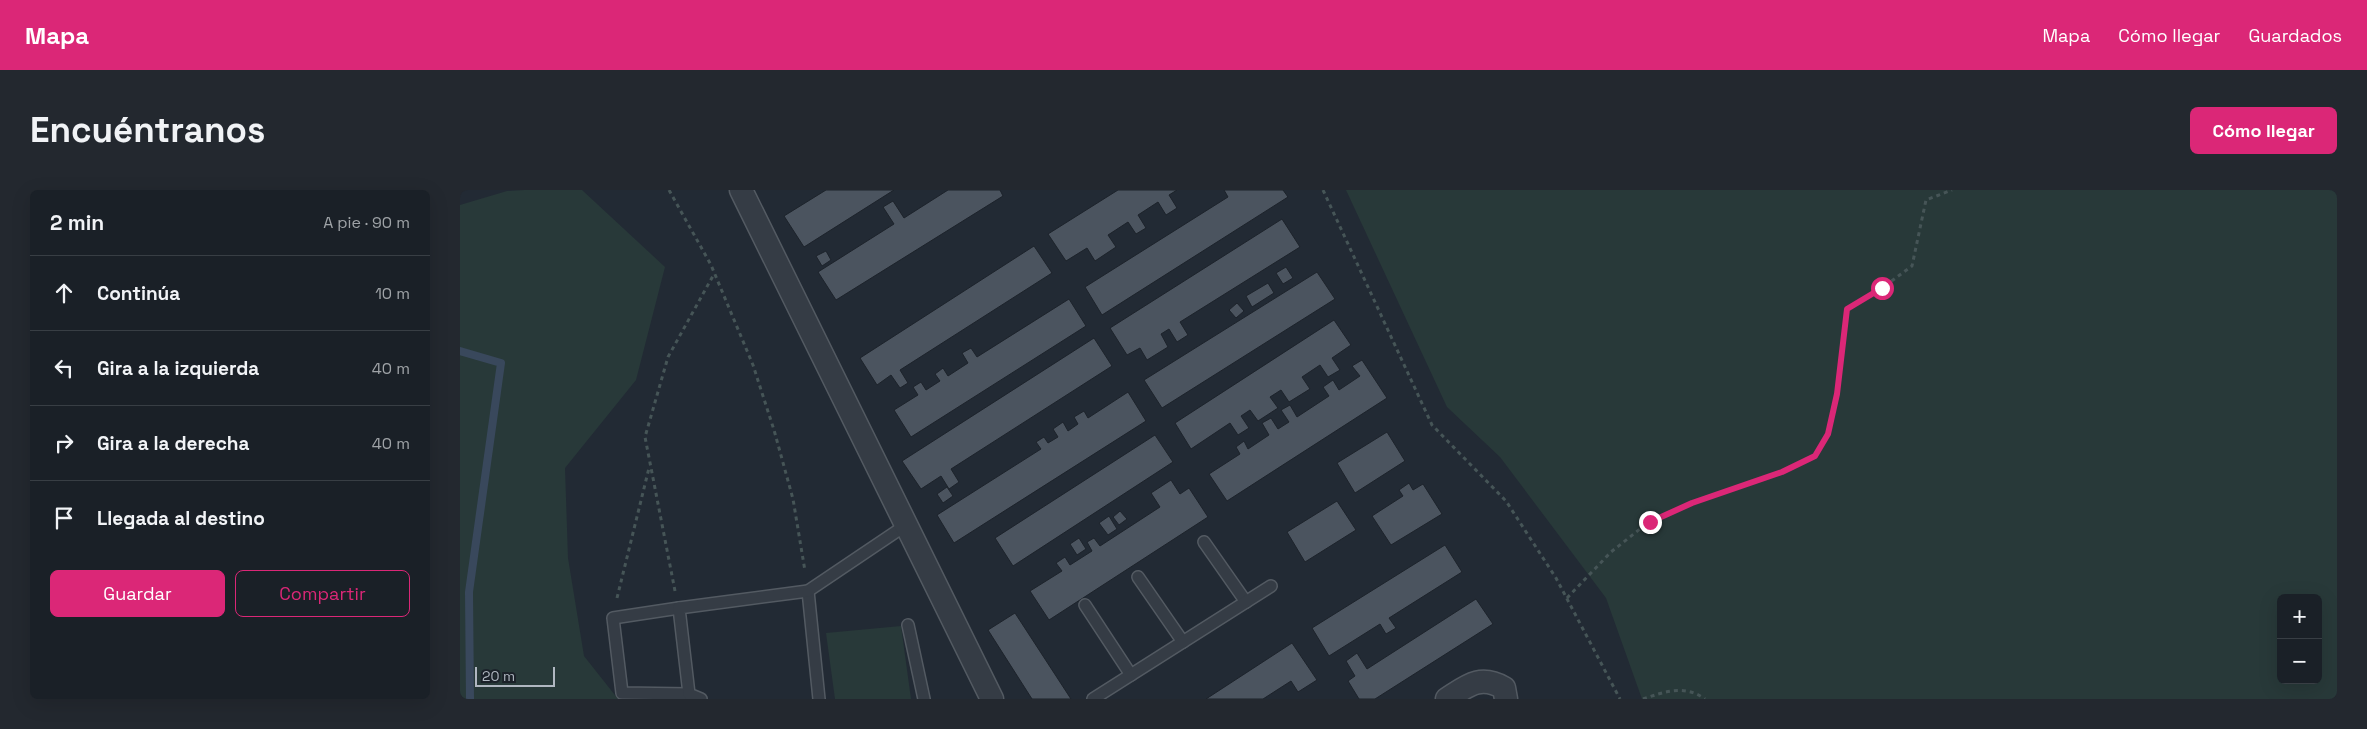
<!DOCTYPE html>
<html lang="es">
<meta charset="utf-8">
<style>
:root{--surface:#1a2027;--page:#23282f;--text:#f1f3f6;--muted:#9fa3a7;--line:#383e44;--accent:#db2777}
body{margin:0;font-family:"Space Grotesk",sans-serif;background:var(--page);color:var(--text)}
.controls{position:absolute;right:15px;bottom:15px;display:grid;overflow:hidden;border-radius:8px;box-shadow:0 5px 20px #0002}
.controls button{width:45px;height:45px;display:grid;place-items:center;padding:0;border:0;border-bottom:1px solid var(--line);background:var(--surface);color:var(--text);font:25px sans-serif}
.scale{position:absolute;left:15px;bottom:12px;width:80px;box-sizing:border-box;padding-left:5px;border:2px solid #b0b7c1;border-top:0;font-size:14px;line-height:18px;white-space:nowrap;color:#b0b7c1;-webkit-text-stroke:4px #1b2129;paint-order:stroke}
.stop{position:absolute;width:15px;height:15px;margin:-11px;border:4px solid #db2777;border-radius:50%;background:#fff}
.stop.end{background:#db2777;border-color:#fff;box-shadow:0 1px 5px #0008}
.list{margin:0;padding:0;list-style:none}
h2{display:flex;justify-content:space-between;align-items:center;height:65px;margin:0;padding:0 20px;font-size:21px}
h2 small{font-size:16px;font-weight:400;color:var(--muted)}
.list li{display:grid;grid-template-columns:32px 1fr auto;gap:15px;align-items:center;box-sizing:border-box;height:75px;padding:0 20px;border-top:1px solid var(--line)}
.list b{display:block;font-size:19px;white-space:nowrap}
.list em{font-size:16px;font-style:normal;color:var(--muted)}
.actions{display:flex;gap:10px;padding:15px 20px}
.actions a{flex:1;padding:11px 0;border:1px solid var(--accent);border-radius:8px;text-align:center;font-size:18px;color:var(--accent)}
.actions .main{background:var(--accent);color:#fff}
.icon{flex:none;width:28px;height:28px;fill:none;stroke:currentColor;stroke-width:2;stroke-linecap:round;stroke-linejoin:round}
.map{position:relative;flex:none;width:1877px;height:509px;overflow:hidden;border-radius:8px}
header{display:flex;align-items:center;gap:30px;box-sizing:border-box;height:70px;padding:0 25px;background:var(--accent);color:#fff}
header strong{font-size:24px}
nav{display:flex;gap:28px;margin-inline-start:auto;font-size:18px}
.intro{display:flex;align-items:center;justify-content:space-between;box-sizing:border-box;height:120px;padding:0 30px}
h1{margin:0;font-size:35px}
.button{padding:12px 22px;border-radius:8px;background:var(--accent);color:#fff;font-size:18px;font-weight:700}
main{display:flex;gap:30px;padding:0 30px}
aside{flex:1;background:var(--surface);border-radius:8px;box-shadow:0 5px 20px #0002}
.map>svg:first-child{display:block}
</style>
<header>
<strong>Mapa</strong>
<nav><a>Mapa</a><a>Cómo llegar</a><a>Guardados</a></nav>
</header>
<div class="intro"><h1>Encuéntranos</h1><a class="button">Cómo llegar</a></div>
<main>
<aside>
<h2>2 min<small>A pie · 90 m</small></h2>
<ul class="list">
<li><svg class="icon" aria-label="ahead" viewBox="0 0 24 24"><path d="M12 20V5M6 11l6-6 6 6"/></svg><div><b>Continúa</b></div><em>10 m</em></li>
<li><svg class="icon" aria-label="left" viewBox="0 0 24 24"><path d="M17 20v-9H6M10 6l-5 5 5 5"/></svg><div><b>Gira a la izquierda</b></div><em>40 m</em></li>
<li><svg class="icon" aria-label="right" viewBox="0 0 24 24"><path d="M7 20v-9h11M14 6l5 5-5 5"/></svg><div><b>Gira a la derecha</b></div><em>40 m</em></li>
<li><svg class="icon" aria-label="arrive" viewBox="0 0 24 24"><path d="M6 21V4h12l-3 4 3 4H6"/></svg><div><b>Llegada al destino</b></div></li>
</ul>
<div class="actions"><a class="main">Guardar</a><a>Compartir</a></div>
</aside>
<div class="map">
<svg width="1877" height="509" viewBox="0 0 1877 509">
<rect width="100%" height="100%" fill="#222a34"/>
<g fill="#283939" fill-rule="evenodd">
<polygon points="65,0 122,0 205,77 176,190 105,278 108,368 124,466 158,509 0,509 0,15 47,1"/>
<path d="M886,0H1877V509H1182L1146,408L1040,267L987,217ZM1821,408H1858V490H1821Z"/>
<polygon points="441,436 451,509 375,509 366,443"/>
</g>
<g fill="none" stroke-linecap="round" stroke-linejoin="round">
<polyline stroke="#39485c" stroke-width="8" points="0,161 41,173 9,402 10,509"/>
</g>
<g fill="#4b545f" stroke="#1d232b">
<polygon points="366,0 434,0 344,57 324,26"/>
<polygon points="488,0 540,0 543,6 376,110 358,82 434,34 423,17 433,11 444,28"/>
<polygon points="658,0 717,0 709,5 717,18 706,25 698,12 678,25 686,38 676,44 668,32 648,45 656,57 635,71 627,58 606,71 588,44"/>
<polygon points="764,0 823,0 828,7 642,125 625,97 768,7"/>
<polygon points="822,29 840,57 720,132 728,145 717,152 709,139 701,144 708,157 687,170 680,158 667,165 650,138"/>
<polygon points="574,56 592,83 440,180 448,193 440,198 431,185 417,195 400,168"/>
<polygon points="366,61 371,70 362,76 356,66"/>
<polygon points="826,77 833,88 823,94 816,83"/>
<polygon points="857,82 875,109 702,218 684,190"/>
<polygon points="808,93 814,103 792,117 786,106"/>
<polygon points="609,109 626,136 451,247 434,220 458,205 453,197 461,192 466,200 480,191 475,184 483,178 488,186 508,173 502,163 511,158 517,167"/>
<polygon points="777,113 784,121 776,128 769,120"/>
<polygon points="874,130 891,155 872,168 880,180 868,187 860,175 842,187 850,199 829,212 821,200 810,207 818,218 798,231 790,220 781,226 789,238 778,245 770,233 731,259 715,233"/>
<polygon points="634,148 652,176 491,279 499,292 489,299 481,286 461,299 442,271"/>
<polygon points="902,170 927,208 767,311 749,284 780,264 776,257 784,251 788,259 809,245 802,233 811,228 818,239 829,232 821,220 830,215 837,227 869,206 863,197 873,190 879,200 900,186 892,176"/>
<polygon points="668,202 686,231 494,353 477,325 581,259 576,252 584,247 588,253 598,247 593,239 603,232 608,241 618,234 614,227 624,221 628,228"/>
<polygon points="927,242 945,271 895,303 877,273"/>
<polygon points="695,245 713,272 553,376 535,348"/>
<polygon points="711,290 720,304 729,298 748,327 589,430 570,401 602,381 596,373 605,367 610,375 632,361 627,352 634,348 640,356 700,317 691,303"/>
<polygon points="949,293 953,300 963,294 982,324 931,355 912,326 943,306 939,300"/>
<polygon points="487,297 493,306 483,313 477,304"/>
<polygon points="877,311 896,340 845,372 827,342"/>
<polygon points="660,321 667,329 659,335 653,327"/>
<polygon points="649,326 657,339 648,345 639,333"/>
<polygon points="619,348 626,359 617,365 610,354"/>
<polygon points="985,355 1002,382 929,428 936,438 926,444 920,434 869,466 852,438"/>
<polygon points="1016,409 1033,434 915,509 899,509 888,491 895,486 886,471 897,463 907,479"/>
<polygon points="555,423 611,509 572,509 528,440"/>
<polygon points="832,453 857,490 838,502 831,491 803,509 746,509"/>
</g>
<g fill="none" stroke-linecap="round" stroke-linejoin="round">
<g stroke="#535a62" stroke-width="14">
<g id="lane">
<polyline points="744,352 786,412"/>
<polyline points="678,387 723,452"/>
<polyline points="348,401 359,509"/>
<polyline points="625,415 671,485"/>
<polyline points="219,418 153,428 162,503 229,504"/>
<polyline points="448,435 464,509"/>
<polyline points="241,509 229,504 219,418 348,401 446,335"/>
<polyline points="633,509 811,396"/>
</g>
</g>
<g stroke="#535a62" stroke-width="25">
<g id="street">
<polyline points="281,0 532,509"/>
<path d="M987,509C1007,496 1020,484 1044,498L1046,509"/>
</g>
</g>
<g stroke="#465557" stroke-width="3" stroke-dasharray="4 4" stroke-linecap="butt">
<polyline points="209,0 251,75 293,175 314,240 333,309 345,381"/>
<polyline points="863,0 972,235 1046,311 1096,388 1160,509"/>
<polyline points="215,401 185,247 208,167 254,84"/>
<polyline points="157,408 189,278"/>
<polyline points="1107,408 1151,362 1190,331 1232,313 1322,283 1355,266 1368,245 1377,204 1387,119 1422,98 1452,76 1466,10 1492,0"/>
<path d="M1183,509C1204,502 1224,494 1245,509"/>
</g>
<use href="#lane" stroke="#353c45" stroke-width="11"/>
<use href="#street" stroke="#353c45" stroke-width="22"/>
</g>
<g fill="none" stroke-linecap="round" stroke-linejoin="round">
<polyline stroke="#db2777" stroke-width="6" points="1190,332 1232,313 1322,282 1355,266 1368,244 1377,204 1387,119 1422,98"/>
</g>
</svg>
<div class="controls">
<button>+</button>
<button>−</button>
</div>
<div class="scale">20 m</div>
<div class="stop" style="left:1422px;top:98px"></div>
<div class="stop end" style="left:1190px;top:332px"></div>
</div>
</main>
